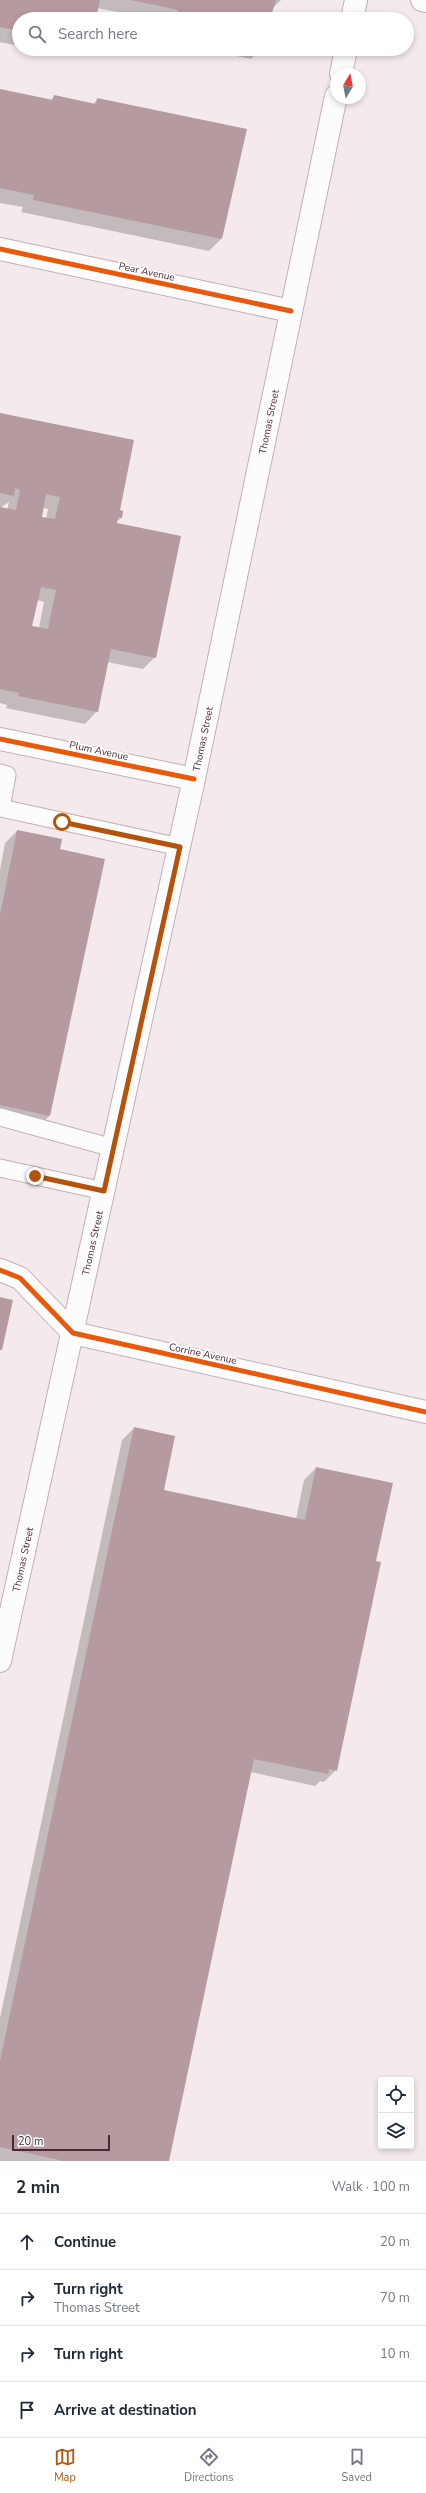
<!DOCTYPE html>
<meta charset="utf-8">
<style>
:root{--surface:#fff;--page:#f2f2f3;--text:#1f2937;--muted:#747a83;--line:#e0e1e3;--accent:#b45309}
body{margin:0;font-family:"Nunito Sans",sans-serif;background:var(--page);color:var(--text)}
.controls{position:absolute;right:12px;bottom:12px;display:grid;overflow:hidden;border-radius:4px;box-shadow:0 2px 6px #0003}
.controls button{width:36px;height:36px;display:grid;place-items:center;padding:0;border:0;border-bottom:1px solid var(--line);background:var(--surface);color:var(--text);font:20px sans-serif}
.compass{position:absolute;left:330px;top:68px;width:36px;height:36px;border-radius:50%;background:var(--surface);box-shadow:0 2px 6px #0003;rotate:10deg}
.scale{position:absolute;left:12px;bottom:10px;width:98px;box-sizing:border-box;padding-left:4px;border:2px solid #4a2735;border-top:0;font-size:11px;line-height:14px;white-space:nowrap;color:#4a2735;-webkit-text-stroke:3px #fff;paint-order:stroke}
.stop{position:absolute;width:12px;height:12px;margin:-9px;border:3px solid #b45309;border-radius:50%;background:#fff}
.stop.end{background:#b45309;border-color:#fff;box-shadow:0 1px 4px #0008}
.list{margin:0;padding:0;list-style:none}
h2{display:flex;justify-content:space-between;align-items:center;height:52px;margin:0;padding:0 16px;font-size:17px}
h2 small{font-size:13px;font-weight:400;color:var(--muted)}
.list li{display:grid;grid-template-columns:26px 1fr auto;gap:12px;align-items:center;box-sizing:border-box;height:56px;padding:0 16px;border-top:1px solid var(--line)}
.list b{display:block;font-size:15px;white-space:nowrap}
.list p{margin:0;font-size:13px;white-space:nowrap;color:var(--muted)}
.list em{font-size:13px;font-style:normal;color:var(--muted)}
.icon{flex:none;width:22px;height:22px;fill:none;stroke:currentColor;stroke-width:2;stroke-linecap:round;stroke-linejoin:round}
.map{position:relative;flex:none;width:426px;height:2161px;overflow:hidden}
.search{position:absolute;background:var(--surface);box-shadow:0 2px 6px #0003;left:12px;right:12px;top:12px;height:44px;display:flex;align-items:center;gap:10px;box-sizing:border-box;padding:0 14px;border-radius:22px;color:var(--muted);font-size:15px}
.sheet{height:276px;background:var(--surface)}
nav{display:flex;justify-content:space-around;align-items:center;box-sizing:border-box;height:56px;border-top:1px solid var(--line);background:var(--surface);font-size:11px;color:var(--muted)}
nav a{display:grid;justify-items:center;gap:2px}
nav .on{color:var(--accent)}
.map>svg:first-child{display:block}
</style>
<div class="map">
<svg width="426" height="2161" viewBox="0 0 426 2161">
<rect width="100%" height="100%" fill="#f4e9ec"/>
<g fill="#0003" fill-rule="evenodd">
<polygon points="0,0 281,0 271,10 269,19 152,19 97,8 95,19 19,19 19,46 0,42"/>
<polygon points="36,49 84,49 78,55 73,54 71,56"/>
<polygon points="203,49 261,49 251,59"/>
<polygon points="0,90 50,101 54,96 92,105 98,99 221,239 209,251 21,212 23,207 0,203"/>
<path d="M0,414L118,511L121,518L115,523L155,657L143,669L107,662L97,711L85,724L6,708L7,705L0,703V508L7,510L9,502L0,508ZM43,508L48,509L46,519L41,517ZM37,600L44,602L39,628L31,626Z"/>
<polygon points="17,831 59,850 103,860 49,1116 37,1128 0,1120 0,870 5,843"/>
<polygon points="134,1428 163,1491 296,1519 304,1480 316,1468 375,1562 336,1770 324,1782 320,1781 315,1786 250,1772 168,2161 0,2161 0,2018 122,1440"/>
</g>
<g fill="#b59b9f" fill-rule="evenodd">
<polygon points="0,0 100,0 96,19 19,19 19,31 0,27"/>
<polygon points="131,0 276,0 270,19 176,19 178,10"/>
<polygon points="0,89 53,100 54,95 96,104 97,98 247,129 222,239 33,200 34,195 0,188"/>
<path d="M0,413L134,440L120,510L123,511L122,518L118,517L117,523L181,536L156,658L111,649L98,712L18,696L19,693L0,689V507L16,510L20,490L15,488L14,496L0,493ZM46,494L60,497L55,519L42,517ZM41,587L56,590L48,629L32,626Z"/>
<polygon points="17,830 62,839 60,849 105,859 50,1116 0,1105 0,915"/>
<polygon points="0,1297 13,1300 2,1350 0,1350"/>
<polygon points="134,1427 175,1436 164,1490 305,1520 316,1467 393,1483 376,1561 381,1562 337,1771 329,1769 328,1774 254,1759 169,2161 64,2161 0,2147 0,2061"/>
</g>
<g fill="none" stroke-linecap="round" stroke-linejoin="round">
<g stroke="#c4afb6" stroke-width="19">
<g id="service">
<polyline points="0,773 7,775 1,808 180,847"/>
<polyline points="0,1117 113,1148"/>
<polyline points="0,1168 104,1191"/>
</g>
</g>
<g stroke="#c4afb6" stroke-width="24">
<g id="minor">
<polyline points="422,0 426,1"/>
<polyline points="0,249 291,311"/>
<polyline points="0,739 194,779"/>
<polyline points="0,1270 20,1278 73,1333 426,1412"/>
</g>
</g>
<g stroke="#c4afb6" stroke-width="24">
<g id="primary">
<polyline points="352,19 356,0"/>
<polyline points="341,74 346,49"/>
<path id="s1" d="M0,1661L194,779L336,96"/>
</g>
</g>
<use href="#service" stroke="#fdfcfc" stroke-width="17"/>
<use href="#minor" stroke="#fdfcfc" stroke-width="22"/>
<use href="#primary" stroke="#fdfcfc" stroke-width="22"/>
<g stroke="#fff" stroke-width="8">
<g id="cycleway">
<polyline points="0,249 291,311"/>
<polyline points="0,739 194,779"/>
<polyline points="0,1270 20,1278 73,1333 426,1412"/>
</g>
</g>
<use href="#cycleway" stroke="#e8590c" stroke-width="5"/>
</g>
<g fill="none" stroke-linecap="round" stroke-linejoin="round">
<polyline stroke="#b45309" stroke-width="5" points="35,1176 104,1191 180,847 62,822"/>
</g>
<g text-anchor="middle" stroke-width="4" stroke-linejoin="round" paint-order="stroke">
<g font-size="10" fill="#4a2735" stroke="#fff">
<text transform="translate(147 271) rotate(12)" y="4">Pear Avenue</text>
<text dy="4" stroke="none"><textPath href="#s1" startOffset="1268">Thomas Street</textPath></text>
<text dy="4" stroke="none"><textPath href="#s1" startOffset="944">Thomas Street</textPath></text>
<text transform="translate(99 750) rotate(12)" y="4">Plum Avenue</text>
<text dy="4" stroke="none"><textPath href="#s1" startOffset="428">Thomas Street</textPath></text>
<text transform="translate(203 1353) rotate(12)" y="4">Corrine Avenue</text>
<text dy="4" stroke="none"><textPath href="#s1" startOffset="104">Thomas Street</textPath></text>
</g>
</g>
</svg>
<div class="controls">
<button><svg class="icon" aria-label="locate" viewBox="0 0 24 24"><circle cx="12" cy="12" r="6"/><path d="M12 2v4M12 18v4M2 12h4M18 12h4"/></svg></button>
<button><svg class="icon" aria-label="layers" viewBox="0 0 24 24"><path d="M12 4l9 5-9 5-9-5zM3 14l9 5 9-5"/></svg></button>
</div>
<svg class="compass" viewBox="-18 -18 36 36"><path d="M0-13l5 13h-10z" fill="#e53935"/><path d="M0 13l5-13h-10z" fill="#747a83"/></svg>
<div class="scale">20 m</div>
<div class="stop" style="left:62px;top:822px"></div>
<div class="stop end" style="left:35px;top:1176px"></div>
<div class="search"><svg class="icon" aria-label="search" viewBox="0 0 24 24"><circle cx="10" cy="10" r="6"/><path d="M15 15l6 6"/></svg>Search here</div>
</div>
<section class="sheet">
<h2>2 min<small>Walk · 100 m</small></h2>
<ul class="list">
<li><svg class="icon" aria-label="ahead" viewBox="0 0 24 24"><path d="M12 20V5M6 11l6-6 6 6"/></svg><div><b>Continue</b></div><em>20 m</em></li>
<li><svg class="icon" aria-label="right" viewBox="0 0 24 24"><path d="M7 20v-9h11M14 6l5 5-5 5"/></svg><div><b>Turn right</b><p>Thomas Street</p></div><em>70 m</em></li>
<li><svg class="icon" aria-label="right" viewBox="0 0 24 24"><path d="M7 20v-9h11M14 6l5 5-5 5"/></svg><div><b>Turn right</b></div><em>10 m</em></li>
<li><svg class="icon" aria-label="arrive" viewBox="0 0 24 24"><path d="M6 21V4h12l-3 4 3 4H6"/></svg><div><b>Arrive at destination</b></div></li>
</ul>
</section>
<nav>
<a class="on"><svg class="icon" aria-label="map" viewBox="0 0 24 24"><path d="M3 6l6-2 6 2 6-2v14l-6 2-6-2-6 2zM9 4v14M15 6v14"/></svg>Map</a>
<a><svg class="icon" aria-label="directions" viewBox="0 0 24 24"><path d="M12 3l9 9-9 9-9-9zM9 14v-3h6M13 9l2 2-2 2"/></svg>Directions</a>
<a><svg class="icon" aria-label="saved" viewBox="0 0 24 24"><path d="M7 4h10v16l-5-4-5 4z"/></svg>Saved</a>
</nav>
